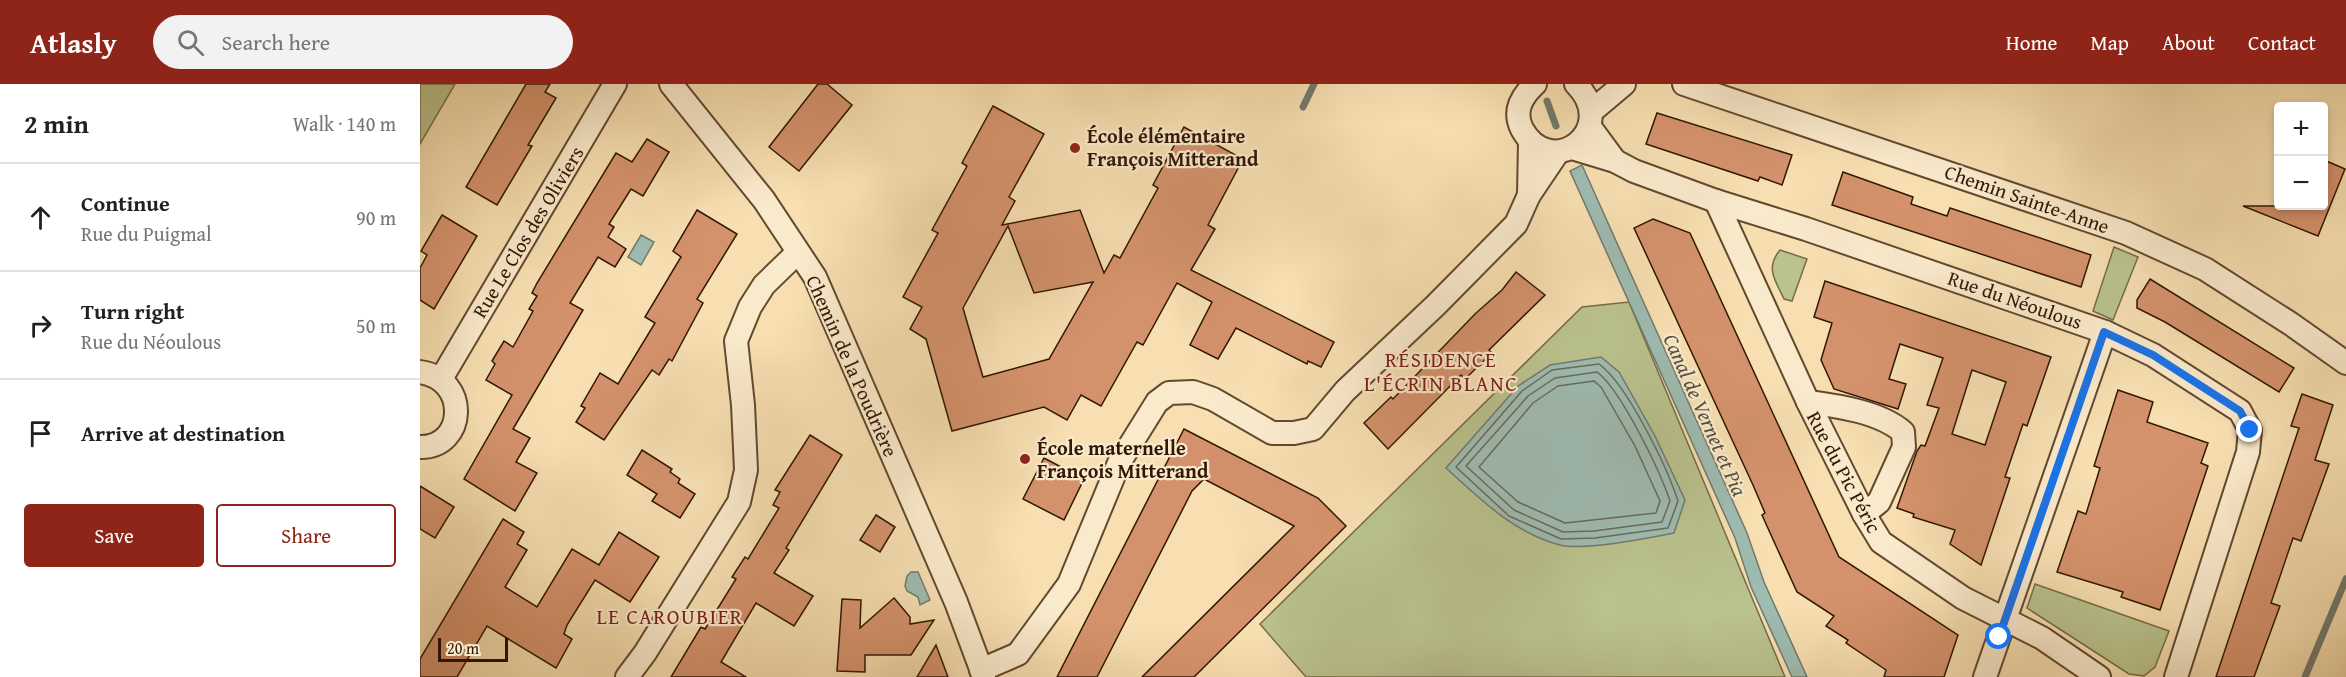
<!DOCTYPE html>
<meta charset="utf-8">
<style>
:root{--surface:#fff;--page:#f2f2f2;--text:#202124;--muted:#757577;--line:#e0e0e0;--accent:#8f2418}
body{margin:0;font-family:"Gentium Book Plus",serif;background:var(--page);color:var(--text)}
.controls{position:absolute;right:18px;top:18px;display:grid;overflow:hidden;border-radius:6px;box-shadow:0 3px 9px #0003}
.controls button{width:54px;height:54px;display:grid;place-items:center;padding:0;border:0;border-bottom:2px solid var(--line);background:var(--surface);color:var(--text);font:30px sans-serif}
.scale{position:absolute;left:18px;bottom:15px;width:70px;box-sizing:border-box;padding-left:6px;border:3px solid #311704;border-top:0;font-size:16px;line-height:21px;white-space:nowrap;color:#311704;-webkit-text-stroke:4px #faeacc;paint-order:stroke}
.stop{position:absolute;width:18px;height:18px;margin:-14px;border:4px solid #1a73e8;border-radius:50%;background:#fff}
.stop.end{background:#1a73e8;border-color:#fff;box-shadow:0 2px 6px #0008}
.list{margin:0;padding:0;list-style:none}
h2{display:flex;justify-content:space-between;align-items:center;height:78px;margin:0;padding:0 24px;font-size:26px}
h2 small{font-size:20px;font-weight:400;color:var(--muted)}
.list li{display:grid;grid-template-columns:39px 1fr auto;gap:18px;align-items:center;box-sizing:border-box;height:108px;padding:0 24px;border-top:2px solid var(--line)}
.list b{display:block;font-size:22px;white-space:nowrap}
.list p{margin:0;font-size:20px;white-space:nowrap;color:var(--muted)}
.list em{font-size:20px;font-style:normal;color:var(--muted)}
.actions{display:flex;gap:12px;padding:18px 24px}
.actions a{flex:1;padding:14px 0;border:2px solid var(--accent);border-radius:6px;text-align:center;font-size:21px;color:var(--accent)}
.actions .main{background:var(--accent);color:#fff}
.icon{flex:none;width:33px;height:33px;fill:none;stroke:currentColor;stroke-width:2;stroke-linecap:round;stroke-linejoin:round}
.map{position:relative;flex:none;width:1926px;height:593px;overflow:hidden}
header{display:flex;align-items:center;gap:36px;box-sizing:border-box;height:84px;padding:0 30px;background:var(--accent);color:#fff}
header strong{font-size:28px}
nav{display:flex;gap:33px;margin-inline-start:auto;font-size:21px}
.search{width:420px;height:54px;background:var(--page);display:flex;align-items:center;gap:15px;box-sizing:border-box;padding:0 21px;border-radius:33px;color:var(--muted);font-size:22px}
main{display:flex}
aside{flex:1;background:var(--surface)}
.map>svg:first-child{display:block}
</style>
<header>
<strong>Atlasly</strong>
<div class="search"><svg class="icon" aria-label="search" viewBox="0 0 24 24"><circle cx="10" cy="10" r="6"/><path d="M15 15l6 6"/></svg>Search here</div>
<nav><a>Home</a><a>Map</a><a>About</a><a>Contact</a></nav>
</header>
<main>
<aside>
<h2>2 min<small>Walk · 140 m</small></h2>
<ul class="list">
<li><svg class="icon" aria-label="ahead" viewBox="0 0 24 24"><path d="M12 20V5M6 11l6-6 6 6"/></svg><div><b>Continue</b><p>Rue du Puigmal</p></div><em>90 m</em></li>
<li><svg class="icon" aria-label="right" viewBox="0 0 24 24"><path d="M7 20v-9h11M14 6l5 5-5 5"/></svg><div><b>Turn right</b><p>Rue du Néoulous</p></div><em>50 m</em></li>
<li><svg class="icon" aria-label="arrive" viewBox="0 0 24 24"><path d="M6 21V4h12l-3 4 3 4H6"/></svg><div><b>Arrive at destination</b></div></li>
</ul>
<div class="actions"><a class="main">Save</a><a>Share</a></div>
</aside>
<div class="map">
<svg width="1926" height="593" viewBox="0 0 1926 593">
<rect width="100%" height="100%" fill="#f7dfb1"/>
<filter id="stains"><feTurbulence type="fractalNoise" baseFrequency=".00333" numOctaves="4"/><feColorMatrix values="0 0 0 0 .2 0 0 0 0 .09 0 0 0 0 .02 0 0 0 .5 -.17"/></filter>
<radialGradient id="worn" r=".72"><stop offset=".6" stop-color="#630" stop-opacity="0"/><stop offset="1" stop-color="#630" stop-opacity=".3"/></radialGradient>
<g fill="#bac28d" stroke="#766c48" stroke-width="1.5">
<polygon points="0,0 35,0 0,60"/>
<polygon points="1694,163 1718,173 1693,236 1673,227"/>
<path d="M1360,166L1387,175L1372,217L1364,215C1355,196 1345,184 1360,166Z"/>
<polygon points="1209,218 1365,593 886,593 840,540 1162,223"/>
<polygon points="1615,500 1749,547 1735,583 1724,592 1709,590 1607,524"/>
</g>
<g fill="#9ebcb2" stroke="#727a6c" stroke-width="1.5">
<polygon points="1162,81 1327,449 1344,498 1387,593 1372,593 1331,503 1315,454 1150,87"/>
<polygon points="221,151 234,158 221,181 208,173"/>
<path d="M1181,273L1199,288L1235,352L1265,416L1254,449C1229,454 1162,467 1140,461C1094,449 1060,415 1026,384L1098,302L1130,281Z"/>
<polygon points="491,488 498,488 510,516 500,521 498,513 487,507 485,502 487,492"/>
</g>
<g fill="none" stroke-linecap="round" stroke-linejoin="round">
<g stroke="#686a5b" stroke-width="1.5">
<path d="M1179,280C1207,300 1247,383 1258,417L1248,444L1175,454L1141,455L1089,432L1036,383L1102,307L1132,286Z"/>
<path d="M1177,288C1201,306 1240,387 1250,417L1242,438L1174,447L1143,448L1094,426L1046,382L1108,312L1135,294Z"/>
<polygon points="1174,297 1181,303 1215,362 1240,417 1236,429 1145,439 1098,418 1059,383 1113,319 1138,302"/>
</g>
<g stroke="#727a6c" stroke-width="7">
<polyline points="1127,17 1136,42"/>
<polyline points="883,23 894,0"/>
<polyline points="1885,593 1926,495"/>
</g>
</g>
<g fill="#d4926c" stroke="#311704" stroke-width="1.5" fill-rule="evenodd">
<polygon points="106,0 130,0 125,8 136,14 108,61 112,62 77,121 46,103"/>
<polygon points="398,0 407,0 432,21 379,87 349,63"/>
<path d="M573,22L624,50L589,113L595,117L582,141L660,126L684,189L694,171L700,174L738,104L733,101L764,43L823,75L788,141L795,145L771,186L914,258L901,283L888,277L887,280L816,244L798,275L770,261L792,218L757,199L723,261L717,258L681,322L661,311L647,336L624,323L532,347L506,255L490,245L502,223L483,213L518,149L512,146L547,82L542,79ZM588,142L614,209L673,198L629,275L563,293L543,224Z"/>
<polygon points="1237,29 1372,71 1362,101 1340,93 1338,97 1226,60"/>
<polygon points="227,55 249,68 223,112 211,105 189,140 194,143 188,153 206,165 195,183 178,173 150,219 163,226 93,345 110,354 96,378 117,389 95,427 44,395 92,311 66,296 75,280 72,277 84,257 93,263 113,227 109,225 117,212 112,209 117,199 196,69 212,78"/>
<polygon points="1904,76 1925,85 1898,152 1823,122 1904,122"/>
<polygon points="1423,88 1493,113 1491,120 1527,132 1530,124 1671,171 1661,203 1412,121"/>
<polygon points="277,126 317,150 277,215 283,219 252,277 249,275 239,291 232,286 184,356 156,338 165,324 161,322 180,289 198,300 235,239 225,233 261,173 253,167"/>
<polygon points="22,131 57,152 14,225 0,216 0,184 7,171 1,167"/>
<polygon points="1233,135 1270,149 1419,473 1538,551 1524,593 1464,593 1466,586 1426,559 1428,556 1406,542 1414,532 1377,508 1351,451 1342,431 1345,429 1333,401 1214,144"/>
<polygon points="1096,188 1125,211 1069,266 1072,269 1045,295 1041,291 968,365 944,339 971,313 973,315 1055,230 1082,206"/>
<polygon points="1730,195 1874,284 1859,308 1745,238 1717,224 1717,216"/>
<path d="M1405,197L1631,273L1607,342L1603,340L1585,393L1590,394L1561,481L1530,460L1535,446L1493,433L1494,430L1477,424L1497,367L1501,361L1505,362L1519,324L1507,321L1523,274L1480,260L1469,295L1486,300L1478,325L1414,305L1401,276L1412,239L1394,233ZM1552,286L1586,298L1565,361L1532,350Z"/>
<polygon points="1698,306 1733,318 1727,338 1788,359 1781,379 1788,382 1740,526 1701,513 1703,508 1637,488 1658,427 1666,430 1680,384 1674,382"/>
<polygon points="1882,310 1913,321 1895,376 1909,380 1881,457 1873,454 1851,519 1860,522 1834,593 1796,593 1879,344 1871,342"/>
<polygon points="764,345 898,414 926,442 774,593 722,593 874,442 784,395 772,407 677,593 637,593"/>
<polygon points="390,351 422,371 366,464 369,466 354,489 393,512 374,542 336,519 301,578 326,593 251,593 281,543 285,545 316,495 312,493 325,473 328,475 359,424 353,421 360,408 355,406"/>
<polygon points="222,366 252,385 250,388 260,395 258,399 275,410 260,434 232,417 237,410 207,391"/>
<polygon points="624,374 664,395 644,436 603,415"/>
<polygon points="0,402 34,423 15,454 0,445"/>
<polygon points="456,431 475,443 460,468 440,456"/>
<polygon points="83,435 104,448 97,460 107,466 85,503 117,523 152,465 179,481 199,448 239,473 210,518 175,496 147,541 144,550 152,555 136,584 67,542 37,593 0,593 0,575"/>
<polygon points="474,514 490,533 490,540 514,536 491,571 445,571 445,588 417,587 422,515 441,516 440,544"/>
<polygon points="516,561 528,593 497,593"/>
</g>
<g fill="none" stroke-linecap="round" stroke-linejoin="round">
<g stroke="#62492f" stroke-width="26">
<g id="street">
<polyline points="251,0 344,116 395,193 536,518 564,593"/>
<path d="M1115,0C1102,12 1093,27 1102,45C1131,98 1201,46 1156,0"/>
<polyline points="1264,0 1706,149 1785,185 1871,240 1926,279"/>
<polyline points="1172,27 1204,0"/>
<polyline points="1110,58 1109,111 1138,68"/>
<polyline points="1152,64 1195,77 1170,43"/>
<polyline points="1195,77 1214,87 1296,117 1386,145 1685,248 1733,271 1820,327 1830,346 1828,368 1756,593"/>
<polyline points="1296,117 1388,318 1444,430 1461,458 1543,514 1622,554 1679,593"/>
<path d="M0,288C50,295 46,364 0,363"/>
<polyline points="21,295 195,0"/>
<path d="M1388,318C1418,322 1460,328 1483,348L1484,363L1459,418L1444,430"/>
<polyline points="561,586 598,570 649,500 699,379 737,318 749,309 773,308 793,315 852,349 874,349 893,345 925,307 1016,221 1096,140 1109,111"/>
<polyline points="207,593 225,569 319,418 326,386 323,321 316,257 330,223 344,201 377,169"/>
<polyline points="1565,593 1685,248"/>
</g>
</g>
<use href="#street" stroke="#faeacc" stroke-width="22"/>
</g>
<g fill="none" stroke-linecap="round" stroke-linejoin="round">
<polyline stroke="#1a73e8" stroke-width="8" points="1579,553 1684,248 1733,271 1820,327 1830,346"/>
</g>
<g fill="#8f2418" stroke="#faeacc" stroke-width="2">
<circle cx="655" cy="64" r="6"/>
<circle cx="605" cy="375" r="6"/>
</g>
<g text-anchor="middle" stroke-width="4.5" stroke-linejoin="round" paint-order="stroke">
<g font-size="20" font-weight="bold" fill="#311704" stroke="#faeacc" text-anchor="start">
<text x="667" y="59">École élémentaire<tspan x="667" dy="23">François Mitterand</tspan></text>
<text x="617" y="371">École maternelle<tspan x="617" dy="23">François Mitterand</tspan></text>
</g>
<g font-size="20" fill="#311704" stroke="#faeacc">
<text transform="translate(1607 115) rotate(19)" y="7">Chemin Sainte-Anne</text>
<text transform="translate(108 148) rotate(-59)" y="7">Rue Le Clos des Oliviers</text>
<text transform="translate(1595 216) rotate(19)" y="7">Rue du Néoulous</text>
<text transform="translate(432 282) rotate(66)" y="7">Chemin de la Poudrière</text>
<text transform="translate(1424 388) rotate(62)" y="7">Rue du Pic Péric</text>
</g>
<g font-size="21" letter-spacing="1.5" fill="#7a1f14" stroke="#faeacc">
<text x="1021" y="283">RÉSIDENCE<tspan x="1021" dy="24">L'ÉCRIN BLANC</tspan></text>
<text x="250" y="540">LE CAROUBIER</text>
</g>
<g font-size="21" font-style="italic" fill="#575141" stroke="#faeacc">
<text transform="translate(1285 331) rotate(66)" y="7">Canal de Vernet et Pia</text>
</g>
</g>
<rect width="100%" height="100%" filter="url(#stains)"/>
<rect width="100%" height="100%" fill="url(#worn)"/>
</svg>
<div class="controls">
<button>+</button>
<button>−</button>
</div>
<div class="scale">20 m</div>
<div class="stop" style="left:1579px;top:553px"></div>
<div class="stop end" style="left:1830px;top:346px"></div>
</div>
</main>
